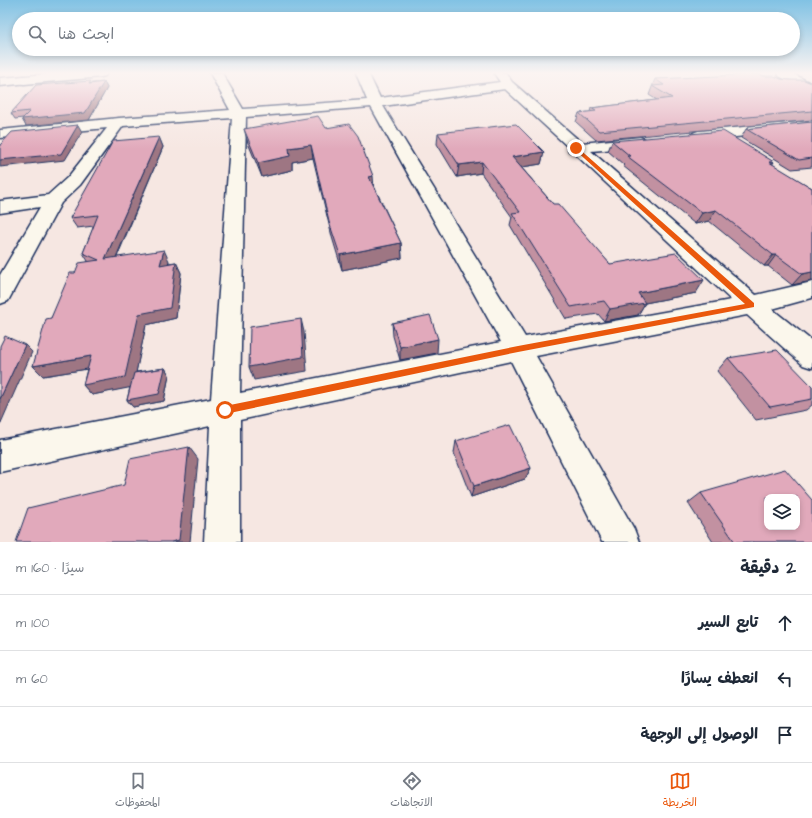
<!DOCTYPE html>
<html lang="ar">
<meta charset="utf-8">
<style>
:root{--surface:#fff;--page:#f6f6f7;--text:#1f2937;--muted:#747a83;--line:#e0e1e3;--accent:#ea580c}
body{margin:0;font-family:"Architects Daughter","Playpen Sans Arabic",sans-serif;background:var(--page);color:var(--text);direction:rtl}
.controls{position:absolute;right:12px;bottom:12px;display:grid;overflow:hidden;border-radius:8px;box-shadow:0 2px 6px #0003}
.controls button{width:36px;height:36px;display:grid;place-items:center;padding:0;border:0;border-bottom:1px solid var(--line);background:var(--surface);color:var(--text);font:20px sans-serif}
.stop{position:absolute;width:12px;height:12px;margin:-9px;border:3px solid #ea580c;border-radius:50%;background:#fff}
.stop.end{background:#ea580c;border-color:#fff;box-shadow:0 1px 4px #0008}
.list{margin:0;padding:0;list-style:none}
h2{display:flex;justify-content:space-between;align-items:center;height:52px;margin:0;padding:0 16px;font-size:17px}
h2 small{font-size:13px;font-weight:400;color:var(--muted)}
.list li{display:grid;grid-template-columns:26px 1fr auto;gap:12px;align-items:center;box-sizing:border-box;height:56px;padding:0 16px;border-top:1px solid var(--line)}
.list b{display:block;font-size:15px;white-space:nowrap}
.list em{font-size:13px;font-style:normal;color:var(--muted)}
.icon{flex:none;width:22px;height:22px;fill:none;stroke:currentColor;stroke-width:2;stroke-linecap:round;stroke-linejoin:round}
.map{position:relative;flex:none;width:812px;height:542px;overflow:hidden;direction:ltr}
.search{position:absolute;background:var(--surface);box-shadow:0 2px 6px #0003;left:12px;right:12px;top:12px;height:44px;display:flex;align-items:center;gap:10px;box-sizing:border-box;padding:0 14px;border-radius:22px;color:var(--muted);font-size:15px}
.sheet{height:220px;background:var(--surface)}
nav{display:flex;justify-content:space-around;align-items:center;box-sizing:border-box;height:56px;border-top:1px solid var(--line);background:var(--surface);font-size:11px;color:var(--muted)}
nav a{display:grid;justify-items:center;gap:2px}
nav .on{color:var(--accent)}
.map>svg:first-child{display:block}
</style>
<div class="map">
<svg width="812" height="542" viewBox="0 0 812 542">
<rect width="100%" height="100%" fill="#f6e7e2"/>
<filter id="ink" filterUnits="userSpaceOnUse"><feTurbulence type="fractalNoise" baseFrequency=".025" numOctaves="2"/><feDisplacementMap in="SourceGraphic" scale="8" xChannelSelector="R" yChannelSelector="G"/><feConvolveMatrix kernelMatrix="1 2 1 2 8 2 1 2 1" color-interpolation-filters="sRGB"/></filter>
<g filter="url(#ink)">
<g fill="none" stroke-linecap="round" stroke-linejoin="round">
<g stroke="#1b2f5e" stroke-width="3">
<g id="street">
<path d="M210,73H222L243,109L367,100L356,73H368L380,98L500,82L494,73H506L512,82L582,143L640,137L645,139L648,142L645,145L640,147L591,151L756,295L812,282V298L772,309L812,341V368L803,365L747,315L536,356L634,529L639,542H602L511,361L240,420V542H204L210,426L0,472V440L211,399L232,118L123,126L80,185L61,203L8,301L0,304V275L40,207L0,213V201L48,195L68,177L107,128L0,138V130L119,118L230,110ZM505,89L568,147L569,151L573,152L731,300L525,337L383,106ZM371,107L501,342L240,393L246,117Z"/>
<polygon points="777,73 792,73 812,84 812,93 779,76"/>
<polygon points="24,76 28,77 30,80 28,83 0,86 0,78"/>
<polygon points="812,121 812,129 698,141 693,139 690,136 693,133 698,131"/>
</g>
</g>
<g stroke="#1b2f5e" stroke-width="3">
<polygon id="secondary" points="59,73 107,73 105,76 101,77 24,84 20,83 18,80 20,77 24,76"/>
</g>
<use href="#street" fill="#fbf7ec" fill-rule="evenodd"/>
<use href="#secondary" fill="#fbf7ec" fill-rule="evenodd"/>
</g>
<g fill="#c291a1" stroke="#1b2f5e">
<polygon points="764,76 781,79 812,83 812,120 596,140 576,122 579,113 590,112 591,108 657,100 649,95 655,79"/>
<polygon points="104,82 107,88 89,120 26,126 22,119 23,118 15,119 11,113 92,83"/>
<polygon points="812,122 812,167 792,169 741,138 746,129"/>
<polygon points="326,128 374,186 401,243 402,258 342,270 332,237 313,158 292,162 292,170 262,177 248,143 244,129"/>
<polygon points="438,133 544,152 541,164 521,167 553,204 610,264 696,293 645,303 638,315 604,321 598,314 566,319 510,225 512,217 481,173 457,177 437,144"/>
<polygon points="159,137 163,147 117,257 169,261 168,263 176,262 181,273 176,318 146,325 136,372 165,368 169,375 164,401 133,407 127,400 130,387 92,395 83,385 87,369 43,376 33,366 51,318 75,273 88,261 83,253 94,226 77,228 70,218"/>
<polygon points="612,141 774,162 772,165 812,188 812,281 792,285 768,266 764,266 709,221 695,224 623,166 624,165 608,151"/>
<polygon points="392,323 437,353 400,360 393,336"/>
<polygon points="728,358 812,386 812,405 806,410 756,420 717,371"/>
<polygon points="456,441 531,468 525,479 471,497 454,453"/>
<polygon points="701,493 812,542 713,542 688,503"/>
</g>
<g fill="#9e7683" stroke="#1b2f5e">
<polygon points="104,82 107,88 89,120 26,126 22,119"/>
<polygon points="78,125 82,132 65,160 0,167 0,160"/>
<polygon points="159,137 163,147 111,269 105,259"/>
<polygon points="311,145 313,158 292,162 292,170 262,177 258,163 289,148"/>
<polygon points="544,152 541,164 510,169 512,157"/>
<polygon points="482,162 481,173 457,177 459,165"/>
<polygon points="373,176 374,190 369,177"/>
<polygon points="716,210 709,221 695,224 702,213"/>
<polygon points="401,243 402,258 342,270 340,255"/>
<polygon points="164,250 169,261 165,276 160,265"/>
<polygon points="773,255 776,255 768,266 764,266"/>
<polygon points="176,262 181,273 176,318 146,325 133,387 92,395 83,385 139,314"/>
<polygon points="812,272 812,281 792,285 802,274"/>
<polygon points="704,280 696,293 645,303 638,315 604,321 610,309 638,293"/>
<polygon points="301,319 304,332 307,371 254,380 249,367"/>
<polygon points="438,339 437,353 400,360 400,347"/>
<polygon points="25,345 32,352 0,425 0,399"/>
<polygon points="91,356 100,367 43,376 33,366"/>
<polygon points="165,368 169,375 164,401 133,407 127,400"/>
<polygon points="189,447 198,459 190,542 171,542"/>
<polygon points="531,468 525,479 471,497 474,486"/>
</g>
<g fill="#e1a9bb" stroke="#1b2f5e" fill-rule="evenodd">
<polygon points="759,74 764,76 774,76 781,79 790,80 804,80 812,83 812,111 599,131 579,113 596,111 591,108 672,98 652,86 664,85 655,79"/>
<polygon points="91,81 89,84 104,82 85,113 22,119 30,111 11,113 36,85"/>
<polygon points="318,116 326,128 349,124 358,136 373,176 369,177 401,243 340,255 329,222 311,145 289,148 290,156 258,163 244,129"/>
<polygon points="812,122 812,158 799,160 746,129"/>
<polygon points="516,124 544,152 512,157 553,204 558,204 610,264 676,253 704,280 638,293 645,303 610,309 604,301 571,307 512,213 520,212 482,162 459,165 438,133"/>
<polygon points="78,125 61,154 0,160 0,145 12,132"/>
<polygon points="723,131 774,162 769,162 812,188 812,272 802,274 776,255 773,255 716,210 702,213 627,156 630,156 612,141"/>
<polygon points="159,137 105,259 164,250 160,265 176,262 170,308 139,314 125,377 83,385 91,356 33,366 46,319 51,318 70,273 75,273 79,263 99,260 83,253 98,215 70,218 113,141"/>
<polygon points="430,315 438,339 400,347 392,323"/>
<polygon points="301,319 303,357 249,367 250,327"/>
<polygon points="5,336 25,345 0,399 0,346"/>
<polygon points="777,350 812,386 812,399 770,407 728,358"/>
<polygon points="165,368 159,394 127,400 134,373"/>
<polygon points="510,425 531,468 474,486 456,441"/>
<polygon points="189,447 179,540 171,542 16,542 28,508 124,485 130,459"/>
<path d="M785,469L812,500V542H735L701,493ZM767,497H797V527H767Z"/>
</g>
</g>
<linearGradient id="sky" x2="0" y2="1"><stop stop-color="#81c2e4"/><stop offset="0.49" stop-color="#fbf4f2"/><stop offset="1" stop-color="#fbf4f2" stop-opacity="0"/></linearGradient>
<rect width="812" height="149" fill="url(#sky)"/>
<polygon fill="#ea580c" points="574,147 577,147 754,303 754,307 518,352 225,414 222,413 220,410 222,408 225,406 518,346 745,304 574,149"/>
</svg>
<div class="controls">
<button><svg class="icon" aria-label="layers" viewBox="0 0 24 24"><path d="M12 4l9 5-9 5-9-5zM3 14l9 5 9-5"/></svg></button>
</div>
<div class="stop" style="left:225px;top:410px"></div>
<div class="stop end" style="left:576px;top:148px"></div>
<div class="search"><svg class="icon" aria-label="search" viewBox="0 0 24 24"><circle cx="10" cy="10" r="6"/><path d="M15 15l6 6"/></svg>ابحث هنا</div>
</div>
<section class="sheet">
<h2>2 دقيقة<small>سيرًا · 160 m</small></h2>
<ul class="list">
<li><svg class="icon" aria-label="ahead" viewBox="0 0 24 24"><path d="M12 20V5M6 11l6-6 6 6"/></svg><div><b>تابع السير</b></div><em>100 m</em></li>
<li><svg class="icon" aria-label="left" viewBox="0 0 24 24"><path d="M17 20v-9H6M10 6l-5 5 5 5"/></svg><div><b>انعطف يسارًا</b></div><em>60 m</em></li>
<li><svg class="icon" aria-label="arrive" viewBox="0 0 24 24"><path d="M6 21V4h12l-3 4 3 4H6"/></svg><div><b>الوصول إلى الوجهة</b></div></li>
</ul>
</section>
<nav>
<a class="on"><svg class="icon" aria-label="map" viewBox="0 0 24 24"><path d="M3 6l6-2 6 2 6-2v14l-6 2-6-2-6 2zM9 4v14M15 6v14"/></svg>الخريطة</a>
<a><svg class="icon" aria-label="directions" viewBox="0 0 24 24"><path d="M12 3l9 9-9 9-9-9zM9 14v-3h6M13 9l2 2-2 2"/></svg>الاتجاهات</a>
<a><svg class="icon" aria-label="saved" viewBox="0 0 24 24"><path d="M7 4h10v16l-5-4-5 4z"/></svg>المحفوظات</a>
</nav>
